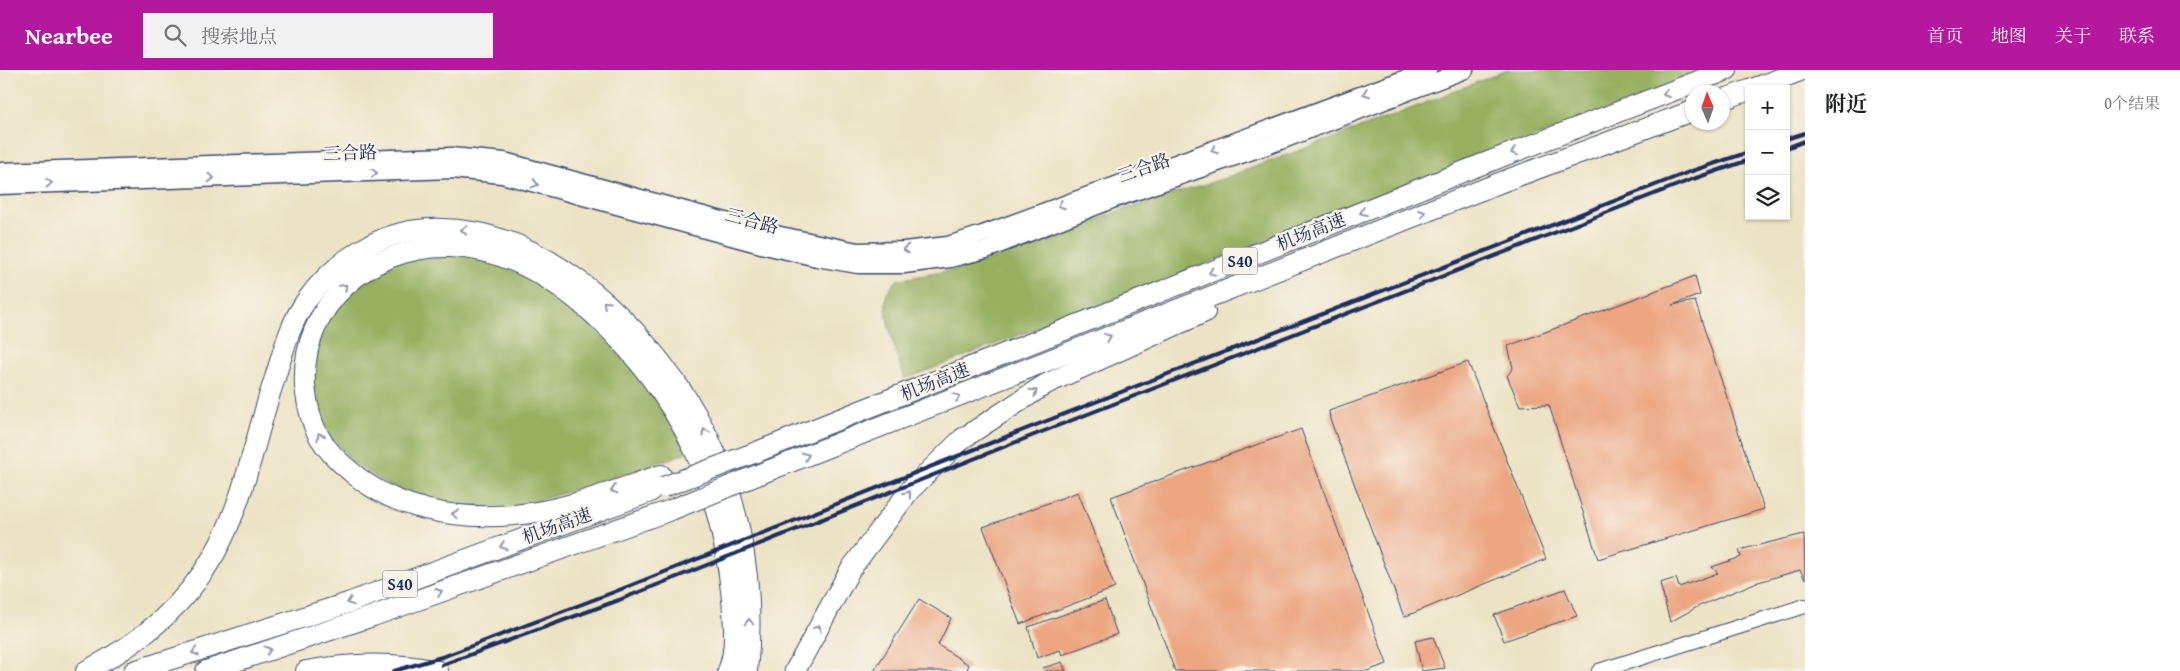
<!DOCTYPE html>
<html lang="zh">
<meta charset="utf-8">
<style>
:root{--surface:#fff;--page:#f2f2f2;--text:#202124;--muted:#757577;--line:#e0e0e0;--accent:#b5179e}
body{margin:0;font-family:"Gentium Book Plus","Noto Serif SC",serif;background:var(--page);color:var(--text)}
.controls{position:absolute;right:15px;top:15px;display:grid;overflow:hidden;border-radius:0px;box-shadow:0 1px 4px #0004}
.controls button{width:45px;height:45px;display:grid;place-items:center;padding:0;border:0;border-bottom:1px solid var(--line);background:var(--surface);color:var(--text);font:25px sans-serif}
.compass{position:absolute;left:1685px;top:15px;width:45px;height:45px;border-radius:50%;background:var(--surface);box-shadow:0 1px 4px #0004;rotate:358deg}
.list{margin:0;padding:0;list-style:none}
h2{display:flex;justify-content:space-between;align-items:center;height:65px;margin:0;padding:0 20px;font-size:21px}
h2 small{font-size:16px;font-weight:400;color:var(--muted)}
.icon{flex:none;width:28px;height:28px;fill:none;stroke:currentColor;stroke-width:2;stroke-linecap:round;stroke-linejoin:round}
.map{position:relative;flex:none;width:1805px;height:601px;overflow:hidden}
header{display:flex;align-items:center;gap:30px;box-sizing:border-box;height:70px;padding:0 25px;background:var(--accent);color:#fff}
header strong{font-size:24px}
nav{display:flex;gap:28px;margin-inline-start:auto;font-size:18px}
.search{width:350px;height:45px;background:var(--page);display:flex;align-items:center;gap:12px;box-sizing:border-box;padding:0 18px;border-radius:0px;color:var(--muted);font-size:19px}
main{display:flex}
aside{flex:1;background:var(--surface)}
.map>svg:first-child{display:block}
</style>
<header>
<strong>Nearbee</strong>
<div class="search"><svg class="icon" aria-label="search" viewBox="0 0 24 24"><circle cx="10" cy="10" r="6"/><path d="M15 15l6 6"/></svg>搜索地点</div>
<nav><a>首页</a><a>地图</a><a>关于</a><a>联系</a></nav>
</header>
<main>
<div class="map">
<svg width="1805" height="601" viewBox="0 0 1805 601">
<rect width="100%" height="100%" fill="#f7f3e8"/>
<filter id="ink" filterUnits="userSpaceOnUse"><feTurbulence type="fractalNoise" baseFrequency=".02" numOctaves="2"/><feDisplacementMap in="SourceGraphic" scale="10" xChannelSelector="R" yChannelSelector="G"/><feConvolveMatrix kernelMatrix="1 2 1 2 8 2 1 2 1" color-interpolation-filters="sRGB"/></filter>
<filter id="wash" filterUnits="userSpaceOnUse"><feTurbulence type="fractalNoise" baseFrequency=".0096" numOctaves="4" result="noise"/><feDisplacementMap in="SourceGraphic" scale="20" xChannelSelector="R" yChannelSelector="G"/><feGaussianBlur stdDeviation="1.12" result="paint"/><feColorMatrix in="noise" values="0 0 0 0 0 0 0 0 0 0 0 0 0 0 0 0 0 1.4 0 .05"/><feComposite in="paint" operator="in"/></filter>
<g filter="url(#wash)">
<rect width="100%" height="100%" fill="#ece3c4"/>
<g fill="#96b061" stroke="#587060">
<path d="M1507,0H1712L905,309C898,289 881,243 887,223C889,219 894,214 897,210L963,198L1004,185L1113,143L1222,109L1400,43Z"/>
<polygon points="466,185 501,195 537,211 583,245 654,322 688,382 636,401 521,436 472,437 425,430 388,415 352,392 327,361 313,324 318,273 331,242 352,218 401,190"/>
</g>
<g id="blocks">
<g fill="#eca681">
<polygon points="1695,206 1700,225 1672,235 1695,231 1764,439 1598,489 1549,335 1520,336 1507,306 1513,298 1508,276"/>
<polygon points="1468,292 1546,489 1404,547 1330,349 1329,341"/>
<polygon points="1301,359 1387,594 1367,601 1175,601 1111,427"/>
<polygon points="1078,422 1115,518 1020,554 983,457"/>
<polygon points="1804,464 1805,509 1800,500 1755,513 1699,536 1670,552 1660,513 1676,508 1679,517 1718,503 1712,497 1741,487 1739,480"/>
<polygon points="1565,519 1577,546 1504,571 1494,545"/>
<polygon points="919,529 951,548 938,575 969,595 966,601 874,601"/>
<polygon points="1105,530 1117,564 1062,585 1060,580 1037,588 1028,557"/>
<polygon points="1433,567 1445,598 1422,601 1415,571"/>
<polygon points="1062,592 1066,601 1044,601 1043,598"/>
</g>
</g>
</g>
<g filter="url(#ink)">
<use href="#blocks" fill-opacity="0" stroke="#3a4a6d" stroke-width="1"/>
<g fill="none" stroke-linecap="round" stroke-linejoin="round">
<g stroke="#3a4a6d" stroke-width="16">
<polyline id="tertiary" points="1599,601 1805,536"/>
</g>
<g stroke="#3a4a6d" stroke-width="19">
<g id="secondary">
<polyline points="0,101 451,86 504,91 766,162 857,181 904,180 948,175 983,164 1428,0"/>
<polyline points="0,116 452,100 502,105 765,176 817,188 858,195 904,195 950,189 986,180 1112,130 1278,72 1465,0"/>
</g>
</g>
<g stroke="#3a4a6d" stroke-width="22">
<g id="motorway">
<polyline points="1752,19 1803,0"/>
<polyline points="1722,30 1749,20"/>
<polyline points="754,383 1475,97 1727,0"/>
<polyline points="760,404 1499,113 1692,41"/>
<path d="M661,405C613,421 564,441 514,445C455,450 394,440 349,400C338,391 327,380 320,368C311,354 307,333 305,316C300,235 371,175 449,177C542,178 626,266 672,339C709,397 725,461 732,529C734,551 737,580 728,601"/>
<path d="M86,601C139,574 184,537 214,485C242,436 254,374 271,320C281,291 288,256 306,231C335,191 378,162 427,159C537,153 631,243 687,329C737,409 757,508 747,601"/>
<polyline points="134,601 348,533 650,422"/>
<polyline points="206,601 373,546 671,440"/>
<path d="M306,601C349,593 395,592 438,601"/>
<polyline points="795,601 850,500 910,420 962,369 1046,314 1205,242"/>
</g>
</g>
<use href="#tertiary" stroke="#fff" stroke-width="14"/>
<use href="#secondary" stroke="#fff" stroke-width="16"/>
<use href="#motorway" stroke="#fff" stroke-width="20"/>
<g stroke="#1b2f5e" stroke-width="4">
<polyline points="1786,69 1805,63"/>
<polyline points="1786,78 1805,71"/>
<polyline points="442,595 619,530 1039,363 1693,109 1749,90"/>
<polyline points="394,601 445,586 614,522 1036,355 1689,102 1749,82"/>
</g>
<g stroke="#3a4a6d" stroke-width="22" stroke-linecap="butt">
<g id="motorway-bridge">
<polyline points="663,417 754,383"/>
<polyline points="671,440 760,404"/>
</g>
</g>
<use href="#motorway-bridge" stroke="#fff" stroke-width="20"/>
</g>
<defs><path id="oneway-chevron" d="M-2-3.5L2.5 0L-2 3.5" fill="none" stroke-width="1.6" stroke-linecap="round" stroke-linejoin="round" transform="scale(1.25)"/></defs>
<g stroke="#8d97ae">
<use href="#oneway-chevron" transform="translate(1366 23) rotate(159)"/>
<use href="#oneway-chevron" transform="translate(1666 24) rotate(159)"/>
<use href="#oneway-chevron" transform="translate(1214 80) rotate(160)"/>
<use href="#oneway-chevron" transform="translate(1514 82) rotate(159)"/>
<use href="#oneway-chevron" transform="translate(374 103) rotate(-2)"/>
<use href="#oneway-chevron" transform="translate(211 108) rotate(-2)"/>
<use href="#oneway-chevron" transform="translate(49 113) rotate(-3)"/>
<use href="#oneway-chevron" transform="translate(535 114) rotate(15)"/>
<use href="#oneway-chevron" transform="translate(1061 135) rotate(159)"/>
<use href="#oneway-chevron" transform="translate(1363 142) rotate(158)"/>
<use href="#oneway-chevron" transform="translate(1422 143) rotate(-22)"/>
<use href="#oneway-chevron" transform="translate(464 160) rotate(-175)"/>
<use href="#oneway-chevron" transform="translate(906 179) rotate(176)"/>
<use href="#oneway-chevron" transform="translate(1212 202) rotate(158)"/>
<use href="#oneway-chevron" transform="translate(344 217) rotate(-46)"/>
<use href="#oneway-chevron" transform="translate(606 234) rotate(-137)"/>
<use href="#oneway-chevron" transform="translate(1108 267) rotate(-22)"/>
<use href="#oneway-chevron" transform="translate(1034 322) rotate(-33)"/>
<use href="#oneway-chevron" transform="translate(957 327) rotate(-22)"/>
<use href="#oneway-chevron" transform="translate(705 362) rotate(-118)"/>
<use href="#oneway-chevron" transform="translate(320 366) rotate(-119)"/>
<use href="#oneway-chevron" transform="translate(806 386) rotate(-22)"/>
<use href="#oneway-chevron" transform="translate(614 420) rotate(162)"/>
<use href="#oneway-chevron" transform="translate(908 424) rotate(-51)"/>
<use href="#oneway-chevron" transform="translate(455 444) rotate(-173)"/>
<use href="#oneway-chevron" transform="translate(503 476) rotate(160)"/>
<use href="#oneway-chevron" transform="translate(439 522) rotate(-20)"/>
<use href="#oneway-chevron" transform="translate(350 532) rotate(161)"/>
<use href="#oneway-chevron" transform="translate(749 552) rotate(-90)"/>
<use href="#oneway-chevron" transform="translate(818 558) rotate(-61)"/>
<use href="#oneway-chevron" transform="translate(268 580) rotate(-18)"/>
<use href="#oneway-chevron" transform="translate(195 582) rotate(162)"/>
</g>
</g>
<g text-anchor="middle" stroke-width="4.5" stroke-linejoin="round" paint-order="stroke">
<g fill="#f7f3e8" stroke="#5d6a87" stroke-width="1">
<rect x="1222.5" y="177.5" width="35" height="27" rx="4"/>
<rect x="382.5" y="500.5" width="35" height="27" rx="4"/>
</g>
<g font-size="16" font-weight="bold" fill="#1b2f5e">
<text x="1240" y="197">S40</text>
<text x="400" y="520">S40</text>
</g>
<g font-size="18" fill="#1b2f5e" stroke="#f7f3e8">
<text transform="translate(350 83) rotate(-2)" y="6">三合路</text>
<text transform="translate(1144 98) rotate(-19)" y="6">三合路</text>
<text transform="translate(752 151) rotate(15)" y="6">三合路</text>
<text transform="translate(1311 162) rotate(-22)" y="6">机场高速</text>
<text transform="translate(935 312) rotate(-22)" y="6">机场高速</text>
<text transform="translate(557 456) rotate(-20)" y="6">机场高速</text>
</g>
</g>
</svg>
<div class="controls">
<button>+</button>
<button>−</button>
<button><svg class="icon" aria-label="layers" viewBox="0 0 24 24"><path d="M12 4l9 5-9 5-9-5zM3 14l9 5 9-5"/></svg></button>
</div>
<svg class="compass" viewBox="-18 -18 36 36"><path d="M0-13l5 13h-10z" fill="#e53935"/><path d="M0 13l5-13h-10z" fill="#757577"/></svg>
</div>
<aside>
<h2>附近<small>0个结果</small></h2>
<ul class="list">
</ul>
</aside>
</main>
